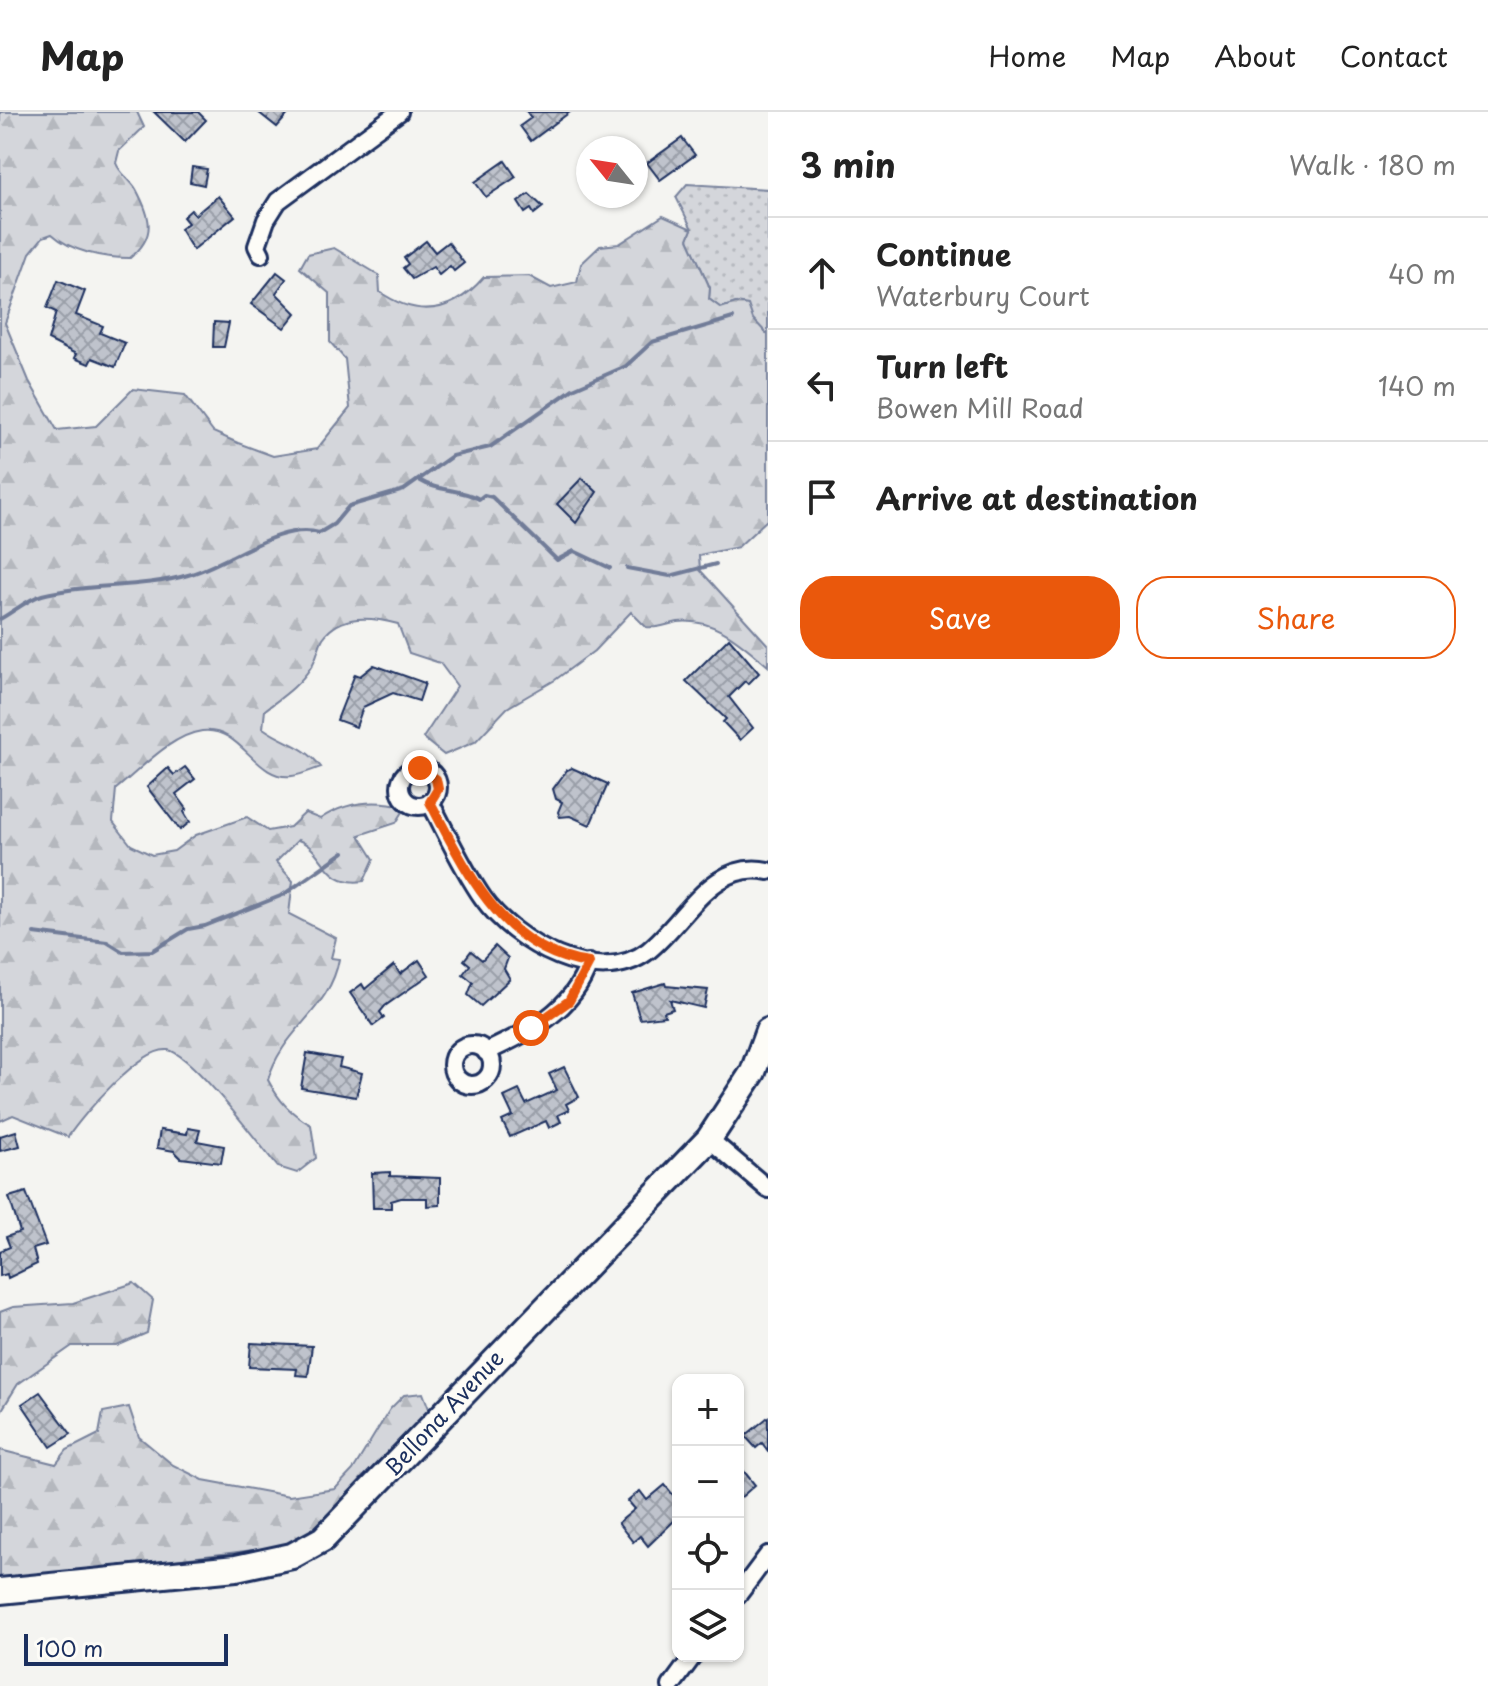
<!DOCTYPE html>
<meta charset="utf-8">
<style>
:root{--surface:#fff;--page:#f2f2f2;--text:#222;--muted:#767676;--line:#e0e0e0;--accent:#ea580c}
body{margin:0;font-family:"Playpen Sans",sans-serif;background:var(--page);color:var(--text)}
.controls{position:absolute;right:24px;bottom:24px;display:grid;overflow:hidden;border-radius:16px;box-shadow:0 2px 6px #0004}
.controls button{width:72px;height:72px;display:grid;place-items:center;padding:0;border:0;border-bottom:2px solid var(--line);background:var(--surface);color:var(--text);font:40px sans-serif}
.compass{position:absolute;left:576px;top:24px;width:72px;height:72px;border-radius:50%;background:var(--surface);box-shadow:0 2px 6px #0004;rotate:300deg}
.scale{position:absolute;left:24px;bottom:20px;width:204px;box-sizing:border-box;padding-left:8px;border:4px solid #1b2f5e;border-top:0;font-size:22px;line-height:28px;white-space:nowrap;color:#1b2f5e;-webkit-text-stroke:6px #fdfcf7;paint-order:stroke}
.stop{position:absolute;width:24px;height:24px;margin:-18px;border:6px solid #ea580c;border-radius:50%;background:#fff}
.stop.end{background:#ea580c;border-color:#fff;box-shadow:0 2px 8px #0008}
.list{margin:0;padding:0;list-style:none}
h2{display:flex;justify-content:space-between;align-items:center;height:104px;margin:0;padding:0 32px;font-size:34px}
h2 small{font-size:26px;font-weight:400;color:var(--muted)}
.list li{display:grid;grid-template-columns:52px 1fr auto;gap:24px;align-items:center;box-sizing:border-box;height:112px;padding:0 32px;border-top:2px solid var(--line)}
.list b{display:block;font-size:30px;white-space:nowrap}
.list p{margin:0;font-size:26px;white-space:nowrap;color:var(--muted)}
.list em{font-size:26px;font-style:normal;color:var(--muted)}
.actions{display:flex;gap:16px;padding:24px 32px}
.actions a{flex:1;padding:18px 0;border:2px solid var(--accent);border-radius:32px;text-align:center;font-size:28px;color:var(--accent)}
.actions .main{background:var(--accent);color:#fff}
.icon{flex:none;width:44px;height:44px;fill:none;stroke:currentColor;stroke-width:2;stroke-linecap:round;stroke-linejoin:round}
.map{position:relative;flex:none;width:768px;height:1574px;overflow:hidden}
header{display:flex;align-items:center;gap:48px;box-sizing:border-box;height:112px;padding:0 40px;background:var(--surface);border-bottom:2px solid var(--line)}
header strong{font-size:38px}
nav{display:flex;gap:44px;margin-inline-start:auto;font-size:28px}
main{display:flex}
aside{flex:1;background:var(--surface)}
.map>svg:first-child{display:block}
</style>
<header>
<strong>Map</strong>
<nav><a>Home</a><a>Map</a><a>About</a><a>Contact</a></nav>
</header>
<main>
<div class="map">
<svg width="768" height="1574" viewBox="0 0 768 1574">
<defs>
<pattern id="grass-dots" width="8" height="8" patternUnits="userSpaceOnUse" patternTransform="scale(2)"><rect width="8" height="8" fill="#d4d6db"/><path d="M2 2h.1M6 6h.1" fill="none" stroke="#b5b8be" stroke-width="1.8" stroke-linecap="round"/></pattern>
<pattern id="forest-firs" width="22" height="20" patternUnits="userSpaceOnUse" patternTransform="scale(2)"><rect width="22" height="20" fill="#d4d6db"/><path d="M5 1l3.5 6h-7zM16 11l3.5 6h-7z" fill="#b5b8be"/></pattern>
<pattern id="building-cross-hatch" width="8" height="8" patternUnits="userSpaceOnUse" patternTransform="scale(2)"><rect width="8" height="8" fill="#bfc3cc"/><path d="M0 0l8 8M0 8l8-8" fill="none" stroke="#9a9fa9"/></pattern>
</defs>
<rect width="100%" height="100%" fill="#f4f4f1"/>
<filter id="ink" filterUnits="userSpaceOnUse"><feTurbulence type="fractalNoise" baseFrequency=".0125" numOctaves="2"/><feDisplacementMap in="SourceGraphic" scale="16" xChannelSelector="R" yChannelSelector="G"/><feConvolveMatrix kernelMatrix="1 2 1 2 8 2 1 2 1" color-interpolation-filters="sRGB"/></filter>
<g filter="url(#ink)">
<polygon fill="url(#grass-dots)" stroke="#78829c" stroke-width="2" points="687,72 768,77 768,223 736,191 721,196 709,187 710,176 688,127 692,117 676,85"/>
<g fill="url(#forest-firs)" stroke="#78829c" stroke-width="2">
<path d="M0,0H137L144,15L119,39L116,51C120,62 130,67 136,77C151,105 157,124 130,146C103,146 72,140 52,122L43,125L30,141L5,211L29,269L57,318L96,314L133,277L185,283L213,320L238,331L273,344L317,337L350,296L345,247L330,230V182L300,156L308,142L334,136L379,163L380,180C419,207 453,201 484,165L529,164L551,176L577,170L581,152L600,134L619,132L663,104L692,117L688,127L710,176L709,187L721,196L736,191L748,193L753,207L768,223V407L738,435L699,443L700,458L768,533V554C742,532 716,506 678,510C667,512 658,517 646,515L631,500L594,539L555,568L507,596L475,630L444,643L423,626L457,574L440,551L409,541L398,512C372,505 341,501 323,526C318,535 317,547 311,555C299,574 282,585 265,598L263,616C287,633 303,632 321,655C312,658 301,663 292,664C255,669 242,614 202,619C171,623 140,658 116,677L113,710L131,733L152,743L174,739L196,723L247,705L268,719L290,715L305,701L320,707C347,689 376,687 406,695L396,711L359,723L374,747L364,769C323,775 326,738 298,728L276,750L293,769L289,802L336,826L331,846L339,847C330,899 282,917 268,968C279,989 290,1001 311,1013L316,1046L297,1061L278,1055C259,1032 192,942 168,938C140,935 83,1003 68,1025L13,1003L0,1009Z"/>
<polygon points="134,1171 153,1188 147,1221 117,1234 72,1234 18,1272 0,1301 0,1200 13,1195 73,1191"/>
<polygon points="423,1281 431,1302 347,1395 300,1432 0,1470 0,1338 56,1352 67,1338 99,1322 103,1300 129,1295 139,1325 173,1353 203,1368 289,1384 335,1377 353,1358 390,1297 404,1283"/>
</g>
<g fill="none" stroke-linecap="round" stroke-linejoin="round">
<g stroke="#717c98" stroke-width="4">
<path d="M419,368C438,380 459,376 479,387L484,383L492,385L557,448L574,439L610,456"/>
<polyline points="627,456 670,464 716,452"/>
<path d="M0,507C13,500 28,487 42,483C89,471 141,477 188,463C227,453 280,409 319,421L334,412L349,394L404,378L452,344L490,335L573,277L626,254L652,230L733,206"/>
<polyline points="34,821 107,830 123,840 152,839 188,817 205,814 283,783 344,740"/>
</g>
</g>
<g fill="url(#building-cross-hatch)" stroke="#1b2f5e" stroke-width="2">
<polygon points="154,0 198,0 206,8 185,30"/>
<polygon points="258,0 290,0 277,15"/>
<polygon points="527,0 570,0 531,29 520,14 531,6"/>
<polygon points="682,26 695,43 660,68 647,51"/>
<polygon points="505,49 516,65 486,85 475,70"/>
<polygon points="192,55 207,57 204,73 190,70"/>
<polygon points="529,82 543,95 534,102 531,97 525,101 518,90"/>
<polygon points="218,84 235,104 193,138 180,117 188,111 183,105 191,98 195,103"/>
<polygon points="426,129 435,140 448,130 464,151 454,159 450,154 439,163 433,155 412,167 403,156 408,152 404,146"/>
<polygon points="277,160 286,167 276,181 296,201 284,216 251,192"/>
<polygon points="58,168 85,179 76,203 103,214 100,221 125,231 115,255 92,246 89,252 74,246 76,242 48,228 56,200 47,196"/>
<polygon points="214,210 229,211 224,235 213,235"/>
<polygon points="582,366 597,380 576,411 557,392"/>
<polygon points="729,526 759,561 748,572 745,569 729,585 753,616 740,628 723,610 726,607 686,569"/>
<polygon points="374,553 425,571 419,589 393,581 363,595 356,615 337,608 355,562 360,564"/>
<polygon points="185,655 195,667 176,682 187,697 184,700 190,710 180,718 147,675 168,656 174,663"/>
<polygon points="572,656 608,672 590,713 570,704 560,705 558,700 562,690 556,687 553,677 567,658"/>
<polygon points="495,834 508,846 504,857 510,867 481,894 468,883 473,870 463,862 470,853 464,848 471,839 482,848"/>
<polygon points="419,848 429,863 385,894 380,900 384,906 373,914 350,881 362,872 365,877 394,853 400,862"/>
<polygon points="665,871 666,874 708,878 704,896 670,888 673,897 664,900 665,904 640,907 632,881"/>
<polygon points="307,941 341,947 339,955 362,961 356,985 301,976"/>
<polygon points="564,955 579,985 566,992 569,998 558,1003 561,1010 549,1016 546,1009 510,1025 502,1009 513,1004 504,985 519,978 526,992 557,978 549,962"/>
<polygon points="188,1016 200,1018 197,1029 224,1034 221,1051 181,1046 174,1039 157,1036 160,1018 187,1022"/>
<polygon points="16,1019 20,1034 0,1039 0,1024"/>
<polygon points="390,1060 390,1064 440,1066 440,1093 427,1094 427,1086 401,1086 391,1089 391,1096 373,1096 372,1061"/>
<polygon points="26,1080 46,1133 33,1137 37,1152 8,1166 7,1162 0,1164 0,1139 10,1135 6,1125 20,1120 9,1085"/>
<polygon points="251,1231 312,1234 308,1264 296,1263 297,1257 249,1255"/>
<polygon points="40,1280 71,1322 51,1335 22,1292"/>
<polygon points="768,1305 768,1339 762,1331 756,1336 745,1324"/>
<polygon points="738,1352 755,1373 738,1388"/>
<polygon points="665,1373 678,1389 678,1405 648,1434 640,1424 633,1430 618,1411 635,1397 628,1389 640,1379 647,1388"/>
</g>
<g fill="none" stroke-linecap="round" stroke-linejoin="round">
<g stroke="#1b2f5e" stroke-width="22">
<g id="minor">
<polyline points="261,142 257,134 266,108 278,89 399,0"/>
<circle cx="419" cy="675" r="19"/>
<path d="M430,690C447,722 462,756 483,786C514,830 597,878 648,839C686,809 712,747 768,759"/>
<circle cx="472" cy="953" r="20"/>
<path d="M486,940C529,920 573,899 589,851"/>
<polyline points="709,1027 768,1077"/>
<polyline points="738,1483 768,1443"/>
<polyline points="671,1574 693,1544"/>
</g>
</g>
<g stroke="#1b2f5e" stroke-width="30">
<polyline id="secondary" points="0,1479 236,1456 292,1444 323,1427 709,1027 753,960 768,919"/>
</g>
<use href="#minor" stroke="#fdfcf7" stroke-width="16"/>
<use href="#secondary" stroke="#fdfcf7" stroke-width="24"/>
</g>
</g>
<g fill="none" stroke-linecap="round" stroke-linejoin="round" filter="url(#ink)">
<path stroke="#ea580c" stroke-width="10" d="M420,656L436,667L438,677L430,690C466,758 502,839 589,851L569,889L531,916"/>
</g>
<g text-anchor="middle" stroke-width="6" stroke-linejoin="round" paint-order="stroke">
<g font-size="22" fill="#1b2f5e" stroke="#fdfcf7">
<text transform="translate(444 1301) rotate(-47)" y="8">Bellona Avenue</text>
</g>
</g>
</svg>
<div class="controls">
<button>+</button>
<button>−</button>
<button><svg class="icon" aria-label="locate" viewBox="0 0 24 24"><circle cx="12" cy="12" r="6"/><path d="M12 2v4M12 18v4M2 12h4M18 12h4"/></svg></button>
<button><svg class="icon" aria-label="layers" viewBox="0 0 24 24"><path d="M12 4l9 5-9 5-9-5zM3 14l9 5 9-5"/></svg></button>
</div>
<svg class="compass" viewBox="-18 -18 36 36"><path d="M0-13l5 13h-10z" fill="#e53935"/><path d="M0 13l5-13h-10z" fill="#767676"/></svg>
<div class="scale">100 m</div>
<div class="stop" style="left:531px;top:916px"></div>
<div class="stop end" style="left:420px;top:656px"></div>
</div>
<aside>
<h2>3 min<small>Walk · 180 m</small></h2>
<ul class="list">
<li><svg class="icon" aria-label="ahead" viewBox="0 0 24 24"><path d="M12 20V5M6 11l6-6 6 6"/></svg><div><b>Continue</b><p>Waterbury Court</p></div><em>40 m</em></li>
<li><svg class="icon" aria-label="left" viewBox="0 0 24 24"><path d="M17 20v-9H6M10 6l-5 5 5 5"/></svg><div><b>Turn left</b><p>Bowen Mill Road</p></div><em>140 m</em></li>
<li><svg class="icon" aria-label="arrive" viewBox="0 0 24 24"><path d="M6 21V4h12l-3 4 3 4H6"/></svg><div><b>Arrive at destination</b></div></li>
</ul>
<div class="actions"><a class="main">Save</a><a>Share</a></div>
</aside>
</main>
